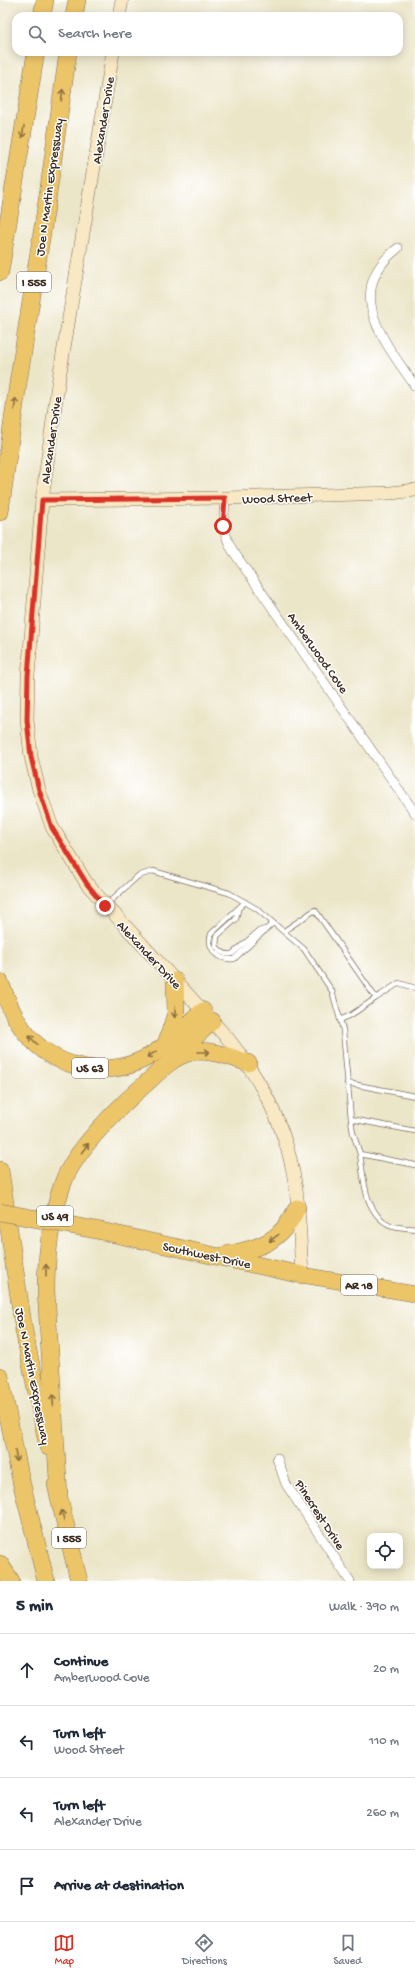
<!DOCTYPE html>
<meta charset="utf-8">
<style>
:root{--surface:#fff;--page:#f2f2f3;--text:#1f2937;--muted:#747a83;--line:#e0e1e3;--accent:#d93025}
body{margin:0;font-family:"Gochi Hand",sans-serif;background:var(--page);color:var(--text)}
.controls{position:absolute;right:12px;bottom:12px;display:grid;overflow:hidden;border-radius:8px;box-shadow:0 2px 10px #0003}
.controls button{width:36px;height:36px;display:grid;place-items:center;padding:0;border:0;border-bottom:1px solid var(--line);background:var(--surface);color:var(--text);font:20px sans-serif}
.stop{position:absolute;width:12px;height:12px;margin:-9px;border:3px solid #d93025;border-radius:50%;background:#fff}
.stop.end{background:#d93025;border-color:#fff;box-shadow:0 1px 4px #0008}
.list{margin:0;padding:0;list-style:none}
h2{display:flex;justify-content:space-between;align-items:center;height:52px;margin:0;padding:0 16px;font-size:17px}
h2 small{font-size:13px;font-weight:400;color:var(--muted)}
.list li{display:grid;grid-template-columns:26px 1fr auto;gap:12px;align-items:center;box-sizing:border-box;height:72px;padding:0 16px;border-top:1px solid var(--line)}
.list b{display:block;font-size:15px;white-space:nowrap}
.list p{margin:0;font-size:13px;white-space:nowrap;color:var(--muted)}
.list em{font-size:13px;font-style:normal;color:var(--muted)}
.icon{flex:none;width:22px;height:22px;fill:none;stroke:currentColor;stroke-width:2;stroke-linecap:round;stroke-linejoin:round}
.map{position:relative;flex:none;width:415px;height:1581px;overflow:hidden}
.search{position:absolute;background:var(--surface);box-shadow:0 2px 10px #0003;left:12px;right:12px;top:12px;height:44px;display:flex;align-items:center;gap:10px;box-sizing:border-box;padding:0 14px;border-radius:12px;color:var(--muted);font-size:15px}
.sheet{height:340px;background:var(--surface)}
nav{display:flex;justify-content:space-around;align-items:center;box-sizing:border-box;height:56px;border-top:1px solid var(--line);background:var(--surface);font-size:11px;color:var(--muted)}
nav a{display:grid;justify-items:center;gap:2px}
nav .on{color:var(--accent)}
.map>svg:first-child{display:block}
</style>
<div class="map">
<svg width="415" height="1581" viewBox="0 0 415 1581">
<rect width="100%" height="100%" fill="#fff"/>
<filter id="ink" filterUnits="userSpaceOnUse"><feTurbulence type="fractalNoise" baseFrequency=".025" numOctaves="2"/><feDisplacementMap in="SourceGraphic" scale="8" xChannelSelector="R" yChannelSelector="G"/><feConvolveMatrix kernelMatrix="1 2 1 2 8 2 1 2 1" color-interpolation-filters="sRGB"/></filter>
<filter id="wash" filterUnits="userSpaceOnUse"><feTurbulence type="fractalNoise" baseFrequency=".012" numOctaves="4" result="noise"/><feDisplacementMap in="SourceGraphic" scale="16" xChannelSelector="R" yChannelSelector="G"/><feGaussianBlur stdDeviation="0.9" result="paint"/><feColorMatrix in="noise" values="0 0 0 0 0 0 0 0 0 0 0 0 0 0 0 0 0 1.4 0 .05"/><feComposite in="paint" operator="in"/></filter>
<g filter="url(#wash)">
<rect width="100%" height="100%" fill="#ece6c9"/>
</g>
<g filter="url(#ink)">
<g fill="none" stroke-linecap="round" stroke-linejoin="round">
<g stroke="#796c5a" stroke-width="6">
<g id="lane">
<path d="M245,902L211,934C206,949 220,961 234,959L273,923"/>
<polyline points="107,904 138,876 153,871 229,893 257,909 304,949 332,991 343,1030 351,1119 415,1131"/>
<path d="M238,910L236,919L217,936L216,946C221,952 224,955 232,954L259,931L265,929"/>
<polyline points="284,931 315,910 376,998 351,1015 340,1020"/>
<polyline points="376,998 399,983 415,988"/>
<polyline points="347,1083 415,1096"/>
<polyline points="351,1119 353,1133 360,1154 415,1165"/>
<path d="M360,1154C364,1179 364,1213 390,1225C398,1228 407,1228 415,1229"/>
</g>
</g>
<g stroke="#796c5a" stroke-width="10">
<g id="street">
<path d="M398,248C341,292 385,342 415,386"/>
<path d="M225,498C224,521 221,531 233,551L415,813"/>
<polyline points="277,1458 286,1484 350,1581"/>
</g>
</g>
<g stroke="#796c5a" stroke-width="14">
<g id="secondary">
<polyline points="119,16 122,0"/>
<path d="M113,52L58,384L42,500L28,676L27,720L31,757L39,790L52,827L87,884L230,1041C262,1081 285,1126 294,1177C300,1209 300,1243 302,1275"/>
<polyline points="42,500 225,498 391,493 415,490"/>
</g>
</g>
<g stroke="#796c5a" stroke-width="16">
<polyline id="primary" points="302,1275 415,1294"/>
</g>
<g stroke="#796c5a" stroke-width="18">
<g id="highway">
<polyline points="42,16 45,0"/>
<polyline points="74,16 77,0"/>
<polyline points="0,272 36,52"/>
<polyline points="0,512 18,383 47,201 68,52"/>
<path d="M0,982C8,1003 16,1024 32,1040C60,1069 106,1077 142,1060C165,1049 184,1028 203,1011"/>
<polyline points="167,1041 176,1013 175,981"/>
<polyline points="175,1056 212,1021"/>
<polyline points="0,1170 24,1331 48,1447"/>
<polyline points="101,1231 302,1275"/>
<path d="M225,1255C261,1248 281,1242 297,1208"/>
<polyline points="0,1376 21,1481 46,1581"/>
<polyline points="56,1485 79,1581"/>
<path d="M59,1495L46,1291C46,1255 51,1217 63,1183C74,1151 118,1108 143,1086C158,1073 172,1056 192,1052C211,1049 230,1057 248,1063"/>
<polyline points="0,1564 11,1581"/>
</g>
</g>
<use href="#lane" stroke="#fff" stroke-width="4.5"/>
<use href="#street" stroke="#fff" stroke-width="9"/>
<use href="#secondary" stroke="#f8e8c3" stroke-width="13"/>
<use href="#primary" stroke="#edc569" stroke-width="15"/>
<use href="#highway" stroke="#edc569" stroke-width="17"/>
<g stroke="#796c5a" stroke-width="18" stroke-linecap="butt">
<polyline id="highway-bridge" points="0,1212 101,1231"/>
</g>
<use href="#highway-bridge" stroke="#edc569" stroke-width="17"/>
</g>
<defs><path id="oneway-shaft" d="M-6 0H5M1.5-3L5.5 0L1.5 3" fill="none" stroke-width="1.6" stroke-linecap="round" stroke-linejoin="round"/></defs>
<g stroke="#8b7040">
<use href="#oneway-shaft" transform="translate(62 95) rotate(-82)"/>
<use href="#oneway-shaft" transform="translate(23 132) rotate(99)"/>
<use href="#oneway-shaft" transform="translate(15 404) rotate(-82)"/>
<use href="#oneway-shaft" transform="translate(175 1012) rotate(94)"/>
<use href="#oneway-shaft" transform="translate(33 1040) rotate(-135)"/>
<use href="#oneway-shaft" transform="translate(204 1052)"/>
<use href="#oneway-shaft" transform="translate(152 1054) rotate(148)"/>
<use href="#oneway-shaft" transform="translate(85 1148) rotate(-53)"/>
<use href="#oneway-shaft" transform="translate(274 1238) rotate(144)"/>
<use href="#oneway-shaft" transform="translate(46 1270) rotate(-90)"/>
<use href="#oneway-shaft" transform="translate(53 1400) rotate(-93)"/>
<use href="#oneway-shaft" transform="translate(16 1456) rotate(79)"/>
<use href="#oneway-shaft" transform="translate(63 1516) rotate(-103)"/>
</g>
</g>
<g fill="none" stroke-linecap="round" stroke-linejoin="round" filter="url(#ink)">
<polyline stroke="#d93025" stroke-width="5" points="105,906 87,884 52,828 39,790 31,757 27,720 28,676 42,500 225,498 223,526"/>
</g>
<g text-anchor="middle" stroke-width="3" stroke-linejoin="round" paint-order="stroke">
<g fill="#fff" stroke="#766a62" stroke-width="1">
<rect x="17" y="272" width="34" height="20" rx="3"/>
<rect x="72" y="1058" width="36" height="20" rx="3"/>
<rect x="37" y="1206" width="36" height="20" rx="3"/>
<rect x="341" y="1275" width="36" height="20" rx="3"/>
<rect x="52" y="1528" width="34" height="20" rx="3"/>
</g>
<g font-size="12" font-weight="bold" fill="#3b2a1e">
<text x="34" y="286">I 555</text>
<text x="90" y="1072">US 63</text>
<text x="55" y="1220">US 49</text>
<text x="359" y="1289">AR 18</text>
<text x="69" y="1542">I 555</text>
</g>
<g font-size="13" fill="#3b2a1e" stroke="#fff">
<text transform="translate(102 120) rotate(-81)" y="5">Alexander Drive</text>
<text transform="translate(48 187) rotate(-82)" y="5">Joe N Martin Expressway</text>
<text transform="translate(50 440) rotate(-82)" y="5">Alexander Drive</text>
<text transform="translate(277 497) rotate(-2)" y="5">Wood Street</text>
<text transform="translate(319 652) rotate(55)" y="5">Amberwood Cove</text>
<text transform="translate(150 954) rotate(47)" y="5">Alexander Drive</text>
<text transform="translate(207 1254) rotate(12)" y="5">Southwest Drive</text>
<text transform="translate(34 1376) rotate(79)" y="5">Joe N Martin Expressway</text>
<text transform="translate(321 1514) rotate(57)" y="5">Pinecrest Drive</text>
</g>
</g>
</svg>
<div class="controls">
<button><svg class="icon" aria-label="locate" viewBox="0 0 24 24"><circle cx="12" cy="12" r="6"/><path d="M12 2v4M12 18v4M2 12h4M18 12h4"/></svg></button>
</div>
<div class="stop" style="left:223px;top:526px"></div>
<div class="stop end" style="left:105px;top:906px"></div>
<div class="search"><svg class="icon" aria-label="search" viewBox="0 0 24 24"><circle cx="10" cy="10" r="6"/><path d="M15 15l6 6"/></svg>Search here</div>
</div>
<section class="sheet">
<h2>5 min<small>Walk · 390 m</small></h2>
<ul class="list">
<li><svg class="icon" aria-label="ahead" viewBox="0 0 24 24"><path d="M12 20V5M6 11l6-6 6 6"/></svg><div><b>Continue</b><p>Amberwood Cove</p></div><em>20 m</em></li>
<li><svg class="icon" aria-label="left" viewBox="0 0 24 24"><path d="M17 20v-9H6M10 6l-5 5 5 5"/></svg><div><b>Turn left</b><p>Wood Street</p></div><em>110 m</em></li>
<li><svg class="icon" aria-label="left" viewBox="0 0 24 24"><path d="M17 20v-9H6M10 6l-5 5 5 5"/></svg><div><b>Turn left</b><p>Alexander Drive</p></div><em>260 m</em></li>
<li><svg class="icon" aria-label="arrive" viewBox="0 0 24 24"><path d="M6 21V4h12l-3 4 3 4H6"/></svg><div><b>Arrive at destination</b></div></li>
</ul>
</section>
<nav>
<a class="on"><svg class="icon" aria-label="map" viewBox="0 0 24 24"><path d="M3 6l6-2 6 2 6-2v14l-6 2-6-2-6 2zM9 4v14M15 6v14"/></svg>Map</a>
<a><svg class="icon" aria-label="directions" viewBox="0 0 24 24"><path d="M12 3l9 9-9 9-9-9zM9 14v-3h6M13 9l2 2-2 2"/></svg>Directions</a>
<a><svg class="icon" aria-label="saved" viewBox="0 0 24 24"><path d="M7 4h10v16l-5-4-5 4z"/></svg>Saved</a>
</nav>
